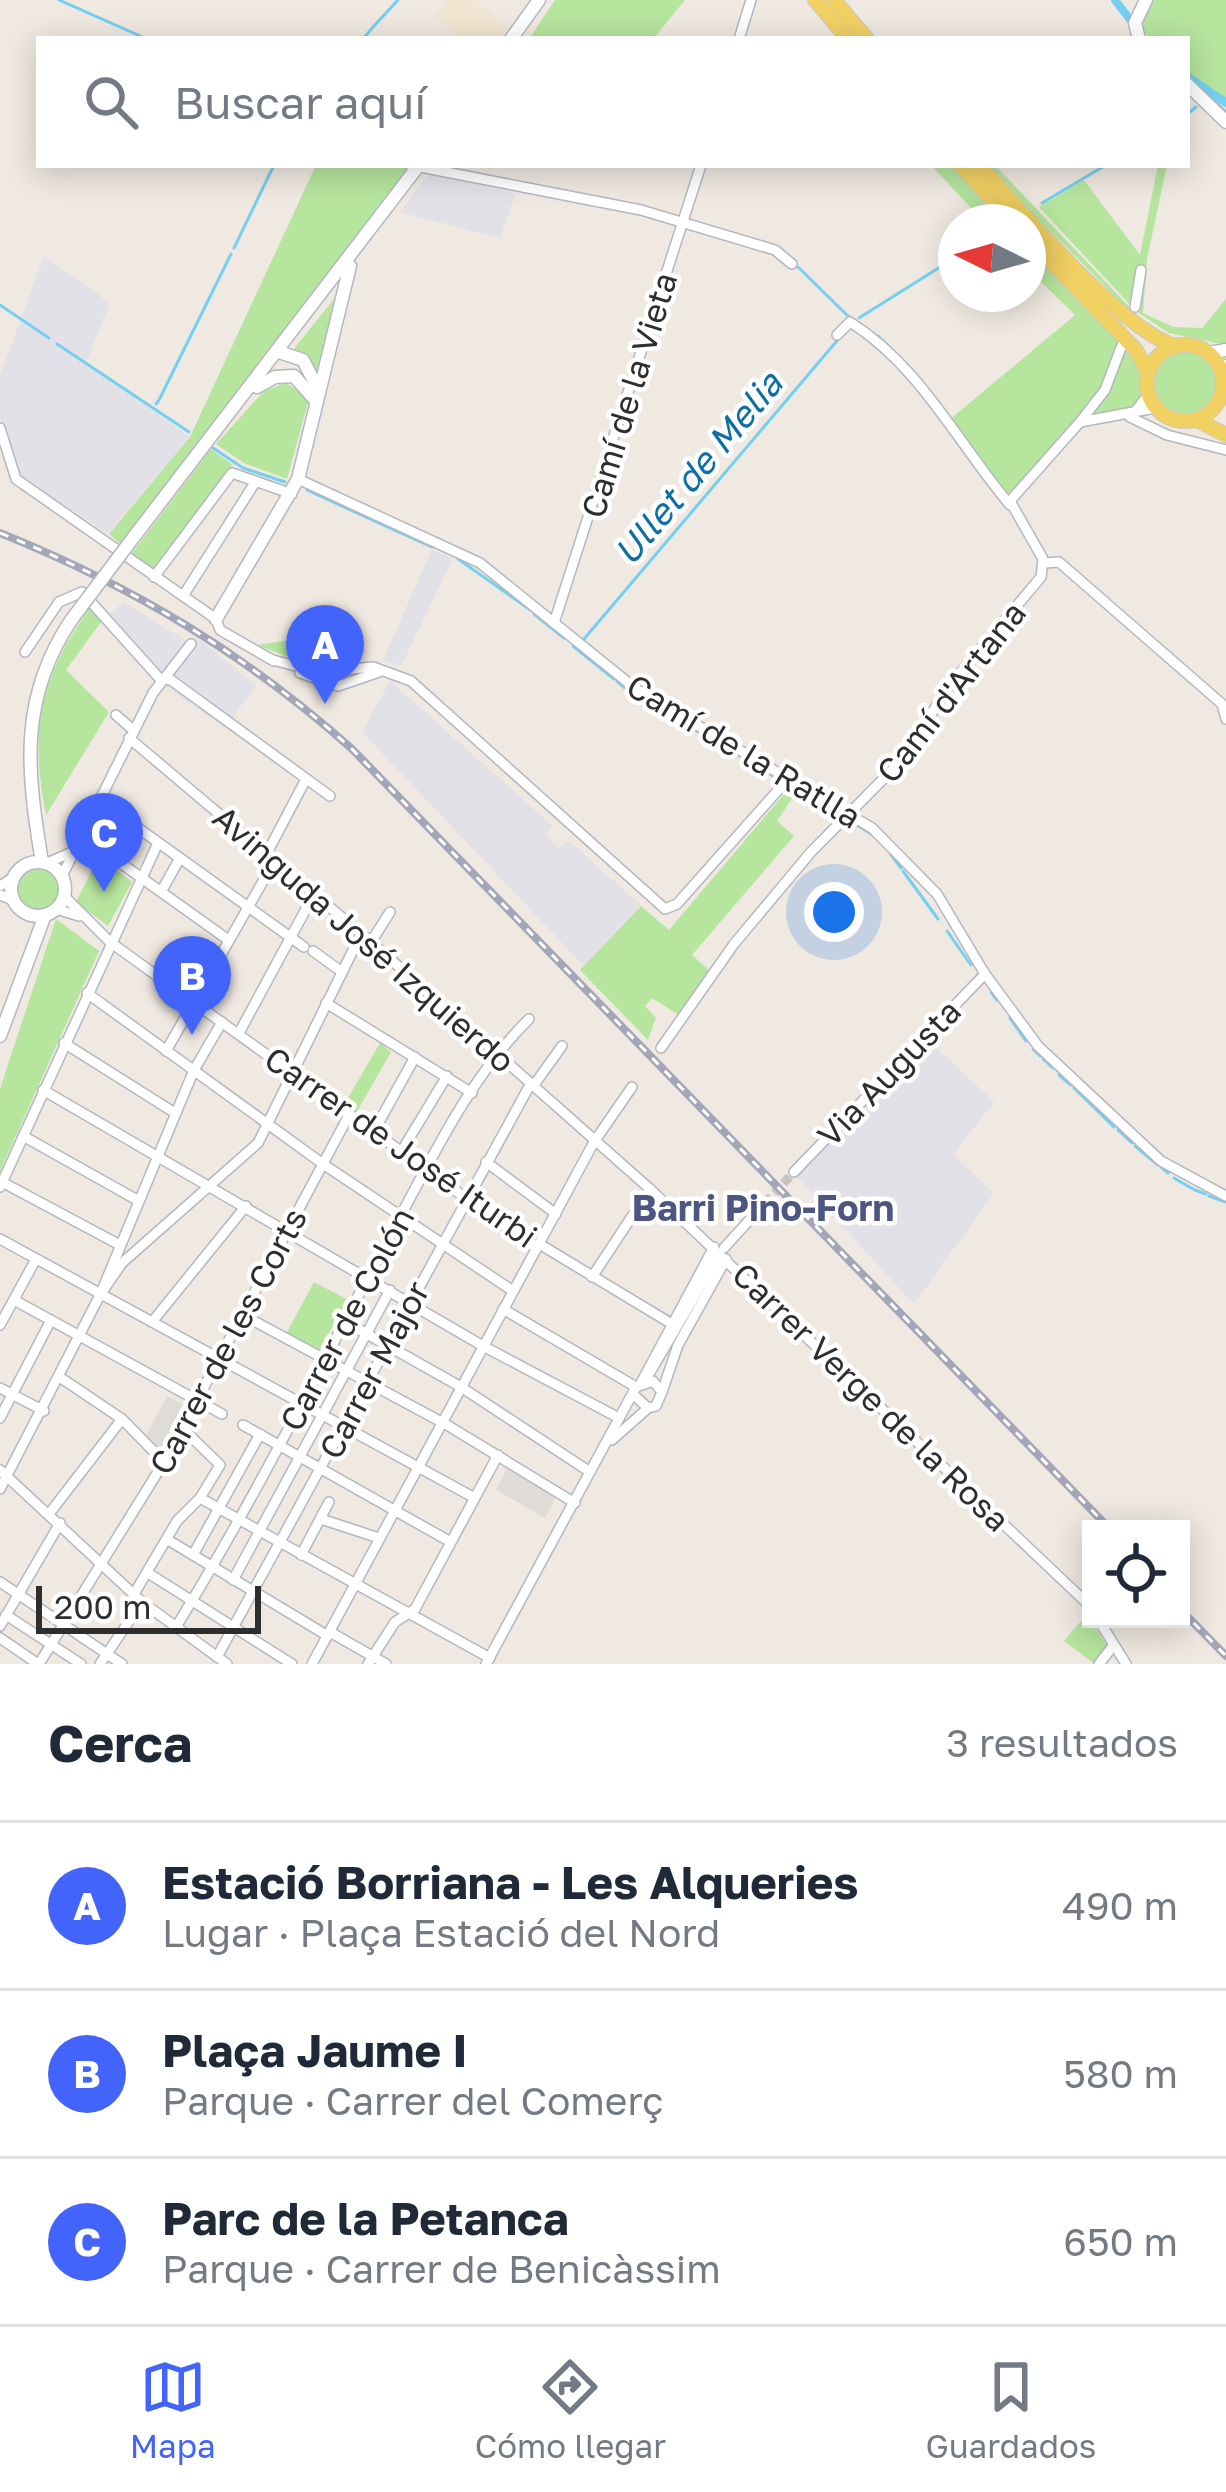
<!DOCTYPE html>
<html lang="es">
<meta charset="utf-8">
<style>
:root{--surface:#fff;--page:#f6f6f7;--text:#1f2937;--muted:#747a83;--line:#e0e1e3;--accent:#4264fb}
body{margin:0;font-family:"Golos Text",sans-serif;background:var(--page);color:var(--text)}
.controls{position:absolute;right:36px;bottom:36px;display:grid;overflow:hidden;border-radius:0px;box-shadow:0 6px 30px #0003}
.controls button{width:108px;height:108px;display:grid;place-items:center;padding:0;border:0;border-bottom:3px solid var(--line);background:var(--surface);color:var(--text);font:60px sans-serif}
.compass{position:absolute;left:938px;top:204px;width:108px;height:108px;border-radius:50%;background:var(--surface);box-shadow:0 6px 30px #0003;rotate:275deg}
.scale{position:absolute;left:36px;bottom:30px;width:225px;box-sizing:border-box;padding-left:12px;border:6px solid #2e2e2e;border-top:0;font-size:33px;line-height:42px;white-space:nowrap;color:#2e2e2e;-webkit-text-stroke:9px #fff;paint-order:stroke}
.you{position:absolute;left:834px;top:912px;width:42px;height:42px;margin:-30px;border:9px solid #fff;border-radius:50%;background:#1a73e8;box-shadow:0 0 0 18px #1a73e833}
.badge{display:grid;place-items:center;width:78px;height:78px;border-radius:50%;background:var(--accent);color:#fff;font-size:39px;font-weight:700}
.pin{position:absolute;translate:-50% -99px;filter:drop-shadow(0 3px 6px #0008)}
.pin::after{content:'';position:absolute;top:63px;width:42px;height:36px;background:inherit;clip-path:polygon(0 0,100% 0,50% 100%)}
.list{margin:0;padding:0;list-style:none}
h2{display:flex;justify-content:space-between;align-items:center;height:156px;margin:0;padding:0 48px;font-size:51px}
h2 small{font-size:39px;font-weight:400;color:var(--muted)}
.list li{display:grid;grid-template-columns:78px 1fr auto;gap:36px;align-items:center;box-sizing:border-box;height:168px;padding:0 48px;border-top:3px solid var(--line)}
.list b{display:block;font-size:45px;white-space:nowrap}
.list p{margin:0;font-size:39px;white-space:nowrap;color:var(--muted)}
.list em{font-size:39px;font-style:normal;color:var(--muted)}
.icon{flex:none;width:66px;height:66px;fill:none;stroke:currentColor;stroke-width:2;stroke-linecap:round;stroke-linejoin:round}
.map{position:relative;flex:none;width:1226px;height:1664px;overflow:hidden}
.search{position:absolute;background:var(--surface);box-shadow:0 6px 30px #0003;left:36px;right:36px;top:36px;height:132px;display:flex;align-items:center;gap:30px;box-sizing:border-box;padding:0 42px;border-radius:0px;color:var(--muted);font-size:45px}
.sheet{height:660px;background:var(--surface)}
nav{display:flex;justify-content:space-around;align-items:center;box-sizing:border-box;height:168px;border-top:3px solid var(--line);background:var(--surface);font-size:33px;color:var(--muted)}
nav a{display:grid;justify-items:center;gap:6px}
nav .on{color:var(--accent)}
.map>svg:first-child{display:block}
</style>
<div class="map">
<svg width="1226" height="1664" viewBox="0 0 1226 1664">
<rect width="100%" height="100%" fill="#efe9e1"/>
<g fill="#e3e1e8">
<polygon points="434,174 516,193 500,238 400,212 427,176"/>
<polygon points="44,256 110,303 86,363 190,437 108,533 19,476 0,418 0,376"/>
<polygon points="432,549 453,559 401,666 383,660"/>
<polygon points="124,602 191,644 196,637 256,685 225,728 163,684 107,616"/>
<polygon points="390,681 552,825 545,835 559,848 568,840 641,905 584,966 362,732"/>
<polygon points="931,1043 994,1102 953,1155 994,1193 914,1304 797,1177"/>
</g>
<polygon fill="#f0e6d1" points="447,0 476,0 507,28 499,39 463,39 434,16"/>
<g fill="#b6e59e">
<polygon points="555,0 685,0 653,39 529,39"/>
<polygon points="1151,0 1226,0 1226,98 1187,73 1187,39 1150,39 1138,26"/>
<polygon points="316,165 408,168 360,231 364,235 123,546 109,534 190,437"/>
<polygon points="931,165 954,165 1008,222 984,222"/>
<polygon points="985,165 995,165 1138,316 1170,337 1221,347 1169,340 1144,326"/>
<polygon points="1158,165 1167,165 1147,259 1143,313 1173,327 1202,328 1226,299 1226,345 1169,333 1137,312 1039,207 1084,180 1140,255"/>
<path d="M1028,244C1057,273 1135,337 1143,375C1146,390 1140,400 1133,411L1087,418L1104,389L1008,501L949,420L1075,315L1028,269Z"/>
<polygon points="334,299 320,372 318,373 311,360 293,350"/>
<circle cx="1185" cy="383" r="33"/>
<polygon points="286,383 309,399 287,479 244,463 216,444 264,391"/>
<polygon points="211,449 233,465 154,571 132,553"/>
<path d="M92,605L104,618L66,670L109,712L46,815C29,728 40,676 92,605Z"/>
<polygon points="297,639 335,644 355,654 351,661 317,668 257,645"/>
<polygon points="790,787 797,791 777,821 794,836 692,955 709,970 679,1015 652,998 645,1006 656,1018 648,1040 580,970 641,906 669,930"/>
<polygon points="99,856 132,882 108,926 76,902"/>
<circle cx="38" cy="889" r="23"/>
<polygon points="56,919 99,951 0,1171 0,1089"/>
<polygon points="380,1043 391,1052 356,1113 344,1105"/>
<polygon points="314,1282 348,1300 318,1352 286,1334"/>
<polygon points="1087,1614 1107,1646 1095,1664 1064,1641"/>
</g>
<g fill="#dfdcd8">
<polygon points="167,1396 183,1404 160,1452 145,1438"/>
<polygon points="507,1469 556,1498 545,1518 496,1490"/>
</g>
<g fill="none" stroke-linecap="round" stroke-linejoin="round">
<g stroke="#75cff0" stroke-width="3">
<polyline points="59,0 147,39"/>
<polyline points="374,26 398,0"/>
<polyline points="363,39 373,27"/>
<polyline points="1214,92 1226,99"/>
<polyline points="1211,98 1226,112"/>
<polyline points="1187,114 1196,107"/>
<polyline points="1042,203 1106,165"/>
<polyline points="234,248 274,165"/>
<polyline points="797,266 850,318"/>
<polyline points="0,305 49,338"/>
<polyline points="859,318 956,257"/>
<polyline points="878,336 905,363"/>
<polyline points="57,344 189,432"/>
<polyline points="160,398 231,254"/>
<polyline points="156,404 159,400"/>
<polyline points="213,448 243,468 285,482"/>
<polyline points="307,490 392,529"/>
<polyline points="394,530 432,547"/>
<polyline points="458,559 532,611"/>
<polyline points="534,614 564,638"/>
<polyline points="584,639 841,336"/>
<polyline points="573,646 614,679"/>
<polyline points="617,681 625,688"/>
<polyline points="631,693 645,701"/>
<polyline points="648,703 687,725"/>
<polyline points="693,729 726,748"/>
<polyline points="728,749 742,757"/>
<polyline points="749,761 778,779"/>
<polyline points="797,790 812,798"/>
<polyline points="815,800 836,812"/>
<polyline points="849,820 873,835"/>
<polyline points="890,853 901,868"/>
<polyline points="903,871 938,919"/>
<polyline points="947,931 971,965"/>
<polyline points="991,992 997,1000"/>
<polyline points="1010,1018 1026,1041"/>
<polyline points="1033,1049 1040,1056"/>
<polyline points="1043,1059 1053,1068"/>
<polyline points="1059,1075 1071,1085"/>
<polyline points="1074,1088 1114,1127"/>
<polyline points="1118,1130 1132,1143"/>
<polyline points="1135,1146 1158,1165"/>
<polyline points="1161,1167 1168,1173"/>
<polyline points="1174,1178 1193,1189"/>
<polyline points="1195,1190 1206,1194"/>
<polyline points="1209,1196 1226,1202"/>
</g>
<g stroke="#75cff0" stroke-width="8">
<polyline points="1115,0 1132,22"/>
<polyline points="1187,76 1226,103"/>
</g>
<polyline stroke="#c8c4bd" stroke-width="9" stroke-dasharray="9 4.5" stroke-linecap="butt" points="765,1203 794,1172"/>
<g stroke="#b4b7c1" stroke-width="12">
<g id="street">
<polyline points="739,39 751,0"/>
<polyline points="410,165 641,210 775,250 792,264"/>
<polyline points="1135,307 1141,270"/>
<path d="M837,335L850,322C920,366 957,442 1010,505"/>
<polyline points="1134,413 1148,395"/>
<polyline points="1130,417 1167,435 1226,450"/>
<polyline points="1080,422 1105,390 1122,345"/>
<polyline points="0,428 16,479 216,619 220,630 274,661"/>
<polyline points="298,479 480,563 636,689 872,828 937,894 985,974 1038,1046 1161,1161 1226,1196"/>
<polyline points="1045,563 1059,562 1222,704 1226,719"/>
<polyline points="154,577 232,473 292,494"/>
<polyline points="183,596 256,481"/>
<polyline points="554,623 701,165"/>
<polyline points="25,652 59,602 82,592 160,679 171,680 330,796"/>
<polyline points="273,660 318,672 373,667 411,681 665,909 677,904 788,779"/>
<polyline points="300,673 338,686 379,672"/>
<polyline points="116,715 133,730"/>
<polyline points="129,738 371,942 650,1189 1091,1607"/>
<polyline points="99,800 304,947"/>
<polyline points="80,834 227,939"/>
<polyline points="266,855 306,779"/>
<polyline points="47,863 72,852"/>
<polyline points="62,876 153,693 191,644"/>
<polyline points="0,886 14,877"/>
<polyline points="161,892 180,858"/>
<polyline points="0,895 13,900"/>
<polyline points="64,896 110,942 531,1245 541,1245 672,1324"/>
<polyline points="56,909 79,916"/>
<polyline points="371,942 390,912"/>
<polyline points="313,951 342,972"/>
<polyline points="87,993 323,1164 513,1291"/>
<polyline points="326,1003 472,1093"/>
<polyline points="239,1033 313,896"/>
<polyline points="64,1043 175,1113"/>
<polyline points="661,1048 734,944 811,852 908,754 945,691 1041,577 1043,559 1010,501 1080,422 1155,408"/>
<polyline points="166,1051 274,862"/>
<polyline points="534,1085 562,1046"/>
<polyline points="43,1090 483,1346 619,1418"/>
<polyline points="374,1131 415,1057"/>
<polyline points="23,1136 139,1201"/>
<polyline points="401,1152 447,1076"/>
<polyline points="486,1162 556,1214"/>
<polyline points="794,1172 985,974"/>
<polyline points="2,1182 118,1244"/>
<polyline points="0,1187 158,843"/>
<polyline points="0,1239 473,1497"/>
<polyline points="724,1248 765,1203"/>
<polyline points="592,1277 650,1189"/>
<polyline points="100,1295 194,1070 222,1022"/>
<polyline points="14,1300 222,1414"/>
<polyline points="503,1309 636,1387"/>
<polyline points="241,1314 447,1425 575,1503"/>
<polyline points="344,1321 461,1387 590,1472"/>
<polyline points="152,1322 246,1206"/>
<polyline points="0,1325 36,1259"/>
<polyline points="649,1374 716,1260"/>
<polyline points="61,1378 122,1419 164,1462"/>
<polyline points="641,1383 714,1247"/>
<polyline points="0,1388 44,1411"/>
<polyline points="662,1392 678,1345 726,1259"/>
<polyline points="0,1418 51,1320"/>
<polyline points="243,1425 449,1541"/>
<polyline points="612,1440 648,1408"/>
<polyline points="0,1470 142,1602 227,1664"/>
<polyline points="0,1489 100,1295 122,1263 258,1143 361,934"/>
<polyline points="200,1498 490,1658"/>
<polyline points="49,1514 122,1419"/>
<polyline points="321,1519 379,1538"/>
<polyline points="168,1540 328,1636"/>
<polyline points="193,1555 260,1434"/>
<polyline points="301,1555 329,1502"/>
<polyline points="148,1573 292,1664"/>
<polyline points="233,1580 390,1290"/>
<polyline points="0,1582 122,1664"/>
<polyline points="134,1594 177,1521 200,1498 220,1465 182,1428"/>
<polyline points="6,1615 81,1664"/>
<polyline points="1098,1619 1126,1664"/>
<polyline points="0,1626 60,1523"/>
<path d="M176,1627C258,1494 326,1355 400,1217C437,1148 473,1074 529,1019"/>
<polyline points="330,1632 386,1664"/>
<polyline points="0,1638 38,1664"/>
<polyline points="217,1657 531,1083"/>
<polyline points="39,1664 164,1462 349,1115"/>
<polyline points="100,1664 142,1602"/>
<polyline points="312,1664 594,1142 632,1087"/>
<polyline points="368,1664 395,1622 415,1609 498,1455"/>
<polyline points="486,1664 636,1387 653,1381 662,1392 656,1406 648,1408 635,1396"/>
<polyline points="1099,1664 1113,1646"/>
</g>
</g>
<g stroke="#b4b7c1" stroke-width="15">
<g id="secondary">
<polyline points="511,39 539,0"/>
<polyline points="1139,39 1135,23 1146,0"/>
<polyline points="1187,84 1226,122"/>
<polyline points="279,352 303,360 319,391"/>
<polyline points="1209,353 1226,350"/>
<polyline points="1222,372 1226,366"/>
<polyline points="257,387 275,377 294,376 317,402"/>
<polyline points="133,538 419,165"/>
<polyline points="216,619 298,479 350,266"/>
<path d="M42,862C27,772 18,698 72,619"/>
<circle cx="38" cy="889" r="27"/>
<polyline points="0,1036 45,915"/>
</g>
</g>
<g stroke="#c9c9c9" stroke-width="16">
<g id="primary">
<polyline points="815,0 848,39"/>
<polyline points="834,0 867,39"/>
<polyline points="960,165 1013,222"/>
<path d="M979,165C1020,209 1122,332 1176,346"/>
<polyline points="1028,238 1136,350 1148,373"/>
<circle cx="1185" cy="383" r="38"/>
<polyline points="1197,420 1226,435"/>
</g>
</g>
<use href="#street" stroke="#fff" stroke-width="9"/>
<use href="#secondary" stroke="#fff" stroke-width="12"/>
<use href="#primary" stroke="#f2d163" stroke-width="14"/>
<g stroke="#a3a6b8" stroke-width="8">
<g id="rail">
<path d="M0,533C132,586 246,654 352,749L1110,1529"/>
<polyline points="1181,1610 1226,1656"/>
</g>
</g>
<use href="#rail" stroke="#fff" stroke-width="3" stroke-dasharray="9" stroke-linecap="butt"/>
<g stroke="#b4b7c1" stroke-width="15" stroke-linecap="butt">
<polyline id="secondary-bridge" points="72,619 133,538"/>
</g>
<use href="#secondary-bridge" stroke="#fff" stroke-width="12"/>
</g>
<g text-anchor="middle" stroke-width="9" stroke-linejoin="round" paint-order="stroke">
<g font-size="33" fill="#2e2e2e" stroke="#fff">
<text transform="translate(629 395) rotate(-73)" y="12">Camí de la Vieta</text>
<text transform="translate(951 692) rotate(-52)" y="12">Camí d'Artana</text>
<text transform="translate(744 751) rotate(31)" y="12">Camí de la Ratlla</text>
<text transform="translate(364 939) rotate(41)" y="12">Avinguda José Izquierdo</text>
<text transform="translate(889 1073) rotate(-46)" y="12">Via Augusta</text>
<text transform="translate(401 1147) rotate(35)" y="12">Carrer de José Iturbi</text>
<text transform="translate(347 1319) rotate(-62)" y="12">Carrer de Colón</text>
<text transform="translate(228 1341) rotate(-62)" y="12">Carrer de les Corts</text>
<text transform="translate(374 1370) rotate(-62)" y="12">Carrer Major</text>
<text transform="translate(871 1397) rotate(44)" y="12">Carrer Verge de la Rosa</text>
</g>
<g font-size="36" font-style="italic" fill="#0d6fa3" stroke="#fff">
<text transform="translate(698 468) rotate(-50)" y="13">Ullet de Melia</text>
</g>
<g font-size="36" font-weight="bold" fill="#4d5680" stroke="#fff">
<text x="763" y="1221">Barri Pino-Forn</text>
</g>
</g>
</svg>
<div class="controls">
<button><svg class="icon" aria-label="locate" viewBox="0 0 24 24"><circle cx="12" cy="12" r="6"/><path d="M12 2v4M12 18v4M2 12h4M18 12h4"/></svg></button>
</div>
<svg class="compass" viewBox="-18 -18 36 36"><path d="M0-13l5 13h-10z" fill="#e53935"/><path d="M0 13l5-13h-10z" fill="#747a83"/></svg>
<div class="scale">200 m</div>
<div class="you"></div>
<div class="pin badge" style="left:325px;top:704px">A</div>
<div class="pin badge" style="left:192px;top:1035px">B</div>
<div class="pin badge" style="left:104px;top:892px">C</div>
<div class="search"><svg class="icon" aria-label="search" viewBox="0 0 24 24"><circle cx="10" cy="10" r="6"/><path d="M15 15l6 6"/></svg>Buscar aquí</div>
</div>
<section class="sheet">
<h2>Cerca<small>3 resultados</small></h2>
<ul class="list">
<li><span class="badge">A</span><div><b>Estació Borriana - Les Alqueries</b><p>Lugar · Plaça Estació del Nord</p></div><em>490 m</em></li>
<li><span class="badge">B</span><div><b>Plaça Jaume I</b><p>Parque · Carrer del Comerç</p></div><em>580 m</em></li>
<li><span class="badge">C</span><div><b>Parc de la Petanca</b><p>Parque · Carrer de Benicàssim</p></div><em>650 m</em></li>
</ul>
</section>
<nav>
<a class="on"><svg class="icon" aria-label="map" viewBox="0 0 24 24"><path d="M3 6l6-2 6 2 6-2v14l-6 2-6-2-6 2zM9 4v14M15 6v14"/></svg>Mapa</a>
<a><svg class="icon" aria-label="directions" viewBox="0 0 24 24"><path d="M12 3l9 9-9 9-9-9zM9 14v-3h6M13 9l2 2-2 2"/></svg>Cómo llegar</a>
<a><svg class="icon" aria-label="saved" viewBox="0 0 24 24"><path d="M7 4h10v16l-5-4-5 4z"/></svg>Guardados</a>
</nav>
